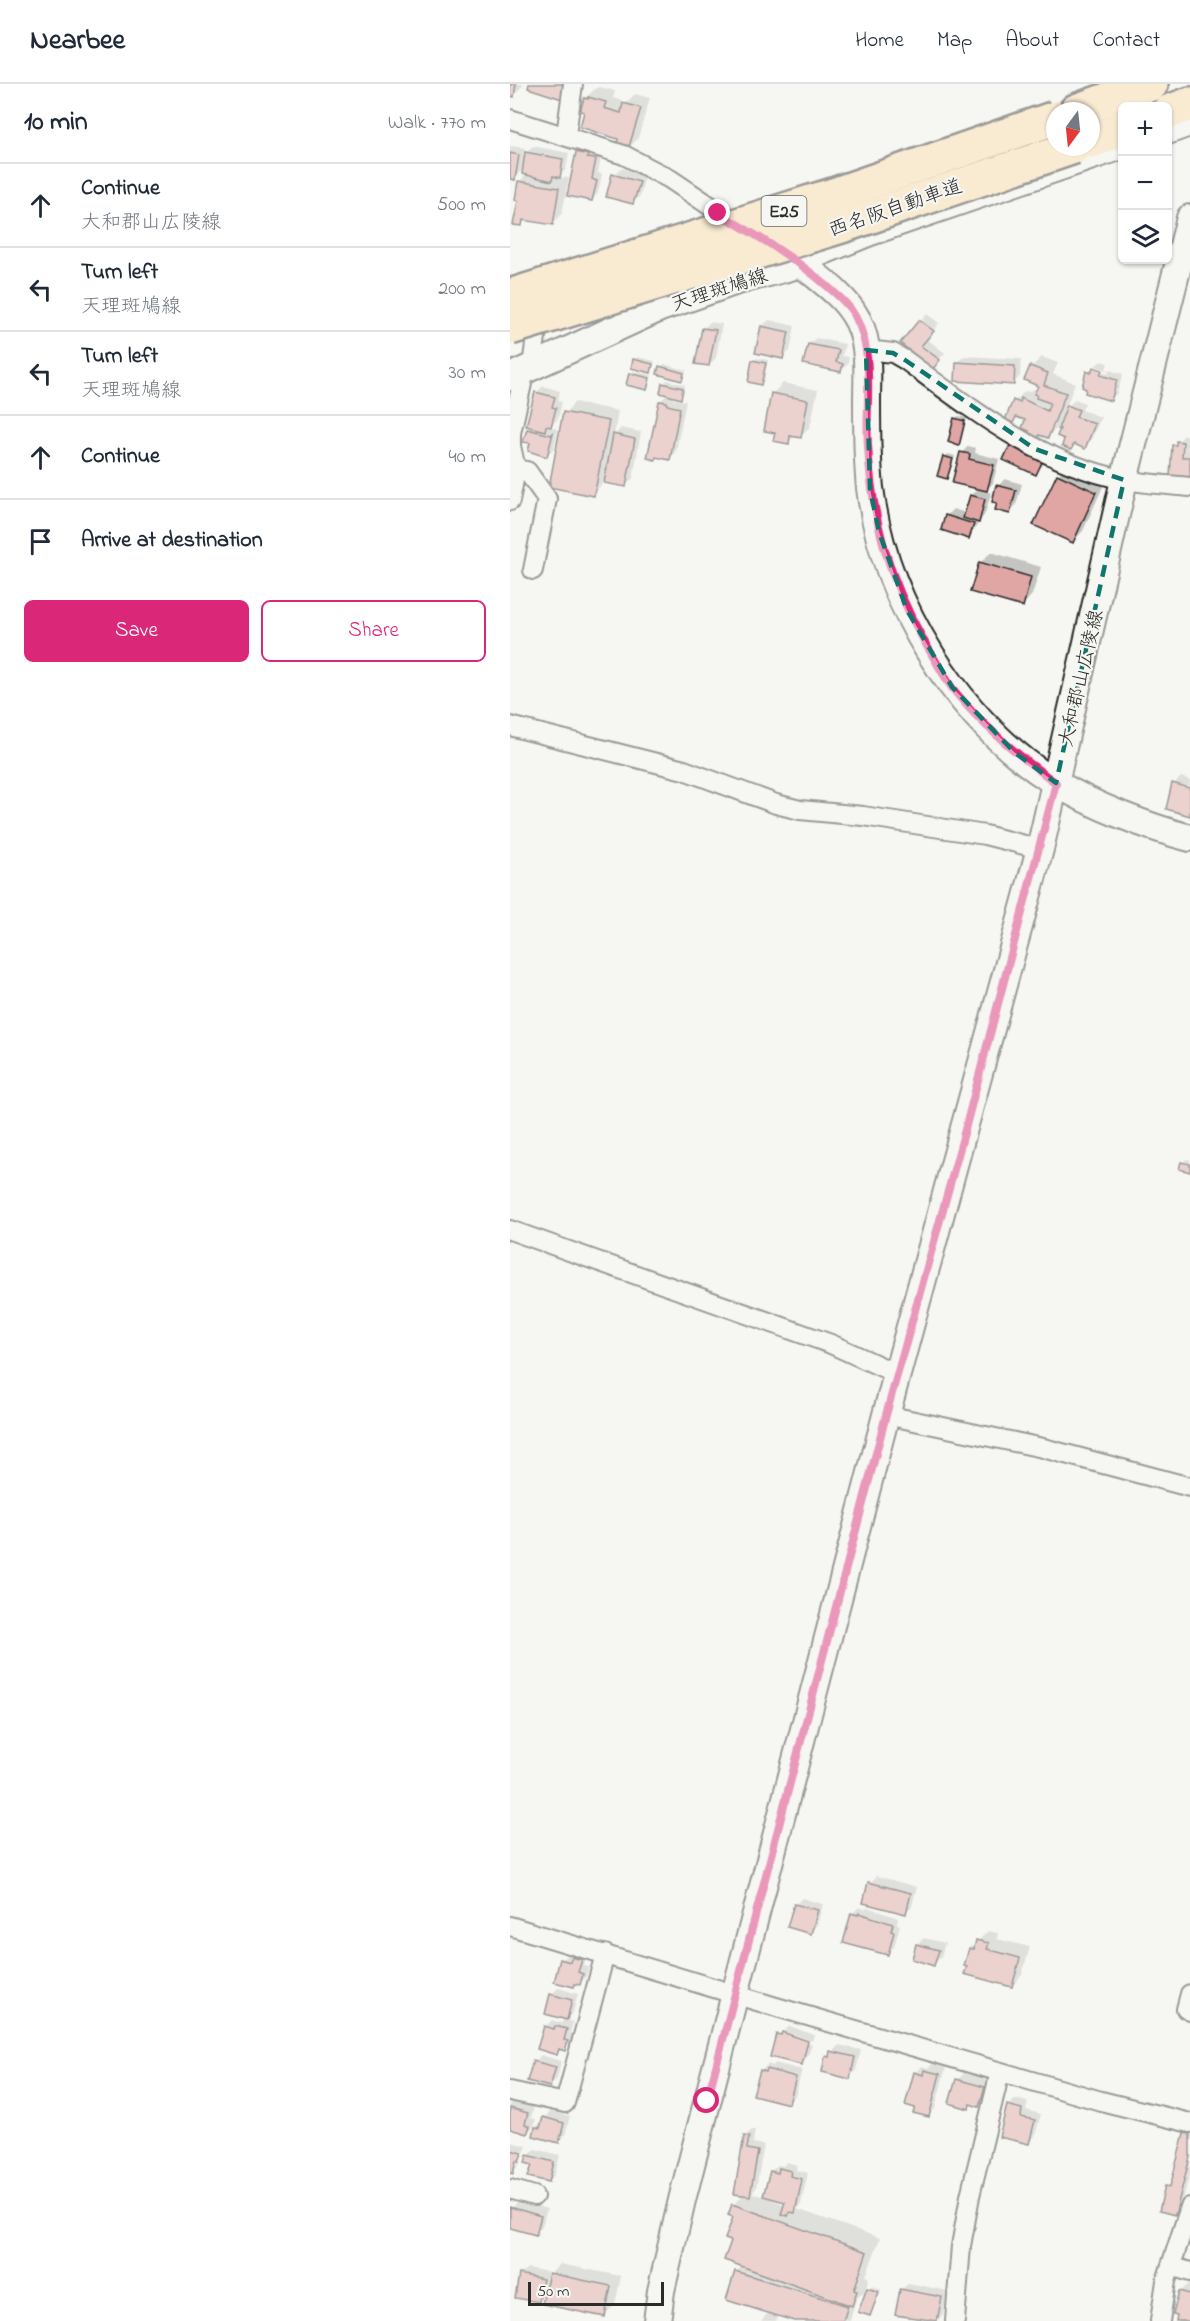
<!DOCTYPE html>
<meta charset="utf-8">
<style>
:root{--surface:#fff;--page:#f2f2f3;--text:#1f2937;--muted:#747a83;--line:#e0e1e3;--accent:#db2777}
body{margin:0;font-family:"Indie Flower","Klee One",sans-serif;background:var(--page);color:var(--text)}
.controls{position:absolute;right:18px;top:18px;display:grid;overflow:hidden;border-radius:9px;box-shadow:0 2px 4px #0004}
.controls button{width:54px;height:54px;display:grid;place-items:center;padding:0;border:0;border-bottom:2px solid var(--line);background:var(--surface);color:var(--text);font:30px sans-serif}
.compass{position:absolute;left:536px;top:18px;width:54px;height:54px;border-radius:50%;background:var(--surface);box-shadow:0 2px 4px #0004;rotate:195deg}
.scale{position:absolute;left:18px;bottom:15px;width:136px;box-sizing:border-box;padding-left:6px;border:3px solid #2b2b2b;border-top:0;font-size:16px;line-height:21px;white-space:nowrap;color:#2b2b2b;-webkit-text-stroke:4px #f6f6f2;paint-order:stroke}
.stop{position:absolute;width:18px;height:18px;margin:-14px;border:4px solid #db2777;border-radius:50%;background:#fff}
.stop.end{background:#db2777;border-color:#fff;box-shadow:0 2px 6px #0008}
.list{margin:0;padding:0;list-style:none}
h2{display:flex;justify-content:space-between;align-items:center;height:78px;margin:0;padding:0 24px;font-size:26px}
h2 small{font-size:20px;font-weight:400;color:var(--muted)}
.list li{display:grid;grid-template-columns:39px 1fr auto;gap:18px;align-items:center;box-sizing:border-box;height:84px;padding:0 24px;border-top:2px solid var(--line)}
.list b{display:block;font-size:22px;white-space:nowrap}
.list p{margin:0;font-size:20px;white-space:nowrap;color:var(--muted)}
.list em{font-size:20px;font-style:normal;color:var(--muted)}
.actions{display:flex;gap:12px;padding:18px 24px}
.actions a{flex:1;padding:14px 0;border:2px solid var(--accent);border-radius:9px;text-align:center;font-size:21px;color:var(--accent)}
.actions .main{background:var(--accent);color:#fff}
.icon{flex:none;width:33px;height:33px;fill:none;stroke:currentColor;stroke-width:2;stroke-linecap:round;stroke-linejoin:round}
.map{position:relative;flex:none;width:680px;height:2237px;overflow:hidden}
header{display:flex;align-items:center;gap:36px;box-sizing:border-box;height:84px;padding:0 30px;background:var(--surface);border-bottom:2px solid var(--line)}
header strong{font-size:28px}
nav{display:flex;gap:33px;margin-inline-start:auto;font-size:21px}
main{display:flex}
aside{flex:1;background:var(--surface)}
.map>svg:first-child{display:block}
</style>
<header>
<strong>Nearbee</strong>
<nav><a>Home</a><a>Map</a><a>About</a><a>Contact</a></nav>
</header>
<main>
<aside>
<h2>10 min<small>Walk · 770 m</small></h2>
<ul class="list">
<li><svg class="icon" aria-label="ahead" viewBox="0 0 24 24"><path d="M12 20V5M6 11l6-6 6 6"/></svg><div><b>Continue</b><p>大和郡山広陵線</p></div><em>500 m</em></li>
<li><svg class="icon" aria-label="left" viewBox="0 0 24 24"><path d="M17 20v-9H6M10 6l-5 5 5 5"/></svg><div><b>Turn left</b><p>天理斑鳩線</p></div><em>200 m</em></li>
<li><svg class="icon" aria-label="left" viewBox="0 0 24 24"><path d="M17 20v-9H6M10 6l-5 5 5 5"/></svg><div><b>Turn left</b><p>天理斑鳩線</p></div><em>30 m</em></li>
<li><svg class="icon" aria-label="ahead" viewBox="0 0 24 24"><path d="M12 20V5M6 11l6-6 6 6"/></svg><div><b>Continue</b></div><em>40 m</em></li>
<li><svg class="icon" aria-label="arrive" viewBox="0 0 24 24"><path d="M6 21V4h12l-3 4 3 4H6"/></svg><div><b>Arrive at destination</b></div></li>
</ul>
<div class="actions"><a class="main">Save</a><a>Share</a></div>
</aside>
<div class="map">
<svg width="680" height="2237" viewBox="0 0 680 2237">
<rect width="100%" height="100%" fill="#f6f6f2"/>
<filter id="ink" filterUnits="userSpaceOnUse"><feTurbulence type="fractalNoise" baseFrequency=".0167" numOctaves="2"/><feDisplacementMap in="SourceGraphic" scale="12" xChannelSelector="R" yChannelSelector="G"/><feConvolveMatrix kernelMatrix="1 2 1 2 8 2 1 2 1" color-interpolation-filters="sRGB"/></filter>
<g filter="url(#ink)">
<g fill="#0003" fill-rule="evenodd">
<polygon points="0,0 14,0 3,12 0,11"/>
<polygon points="90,3 105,7 103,14 117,18 125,10 140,14 128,54 118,65 110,54 76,27 75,14 86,4"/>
<polygon points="0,62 15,64 13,72 23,62 59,69 56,85 49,93 59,94 56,108 59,108 67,69 74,62 92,69 88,89 92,90 88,109 82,116 56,110 52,129 42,140 17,135 11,141 9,98 17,90 14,84 4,94 0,93"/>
<polygon points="111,84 135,91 130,112 123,119 104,91"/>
<polygon points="417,230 429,239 417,255 435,269 429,276 393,259"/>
<polygon points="259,236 285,242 280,267 273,273 252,242"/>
<polygon points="200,238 212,240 206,274 199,281 193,245"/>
<polygon points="306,254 335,260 332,272 339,273 338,280 331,286 299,260"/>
<polygon points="454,272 511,275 510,292 504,299 447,279"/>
<polygon points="127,273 145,277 143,284 140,287 124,276"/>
<polygon points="532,273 548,279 543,290 565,299 555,326 565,315 575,319 572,326 591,333 581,356 575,363 566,359 561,364 552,345 548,343 538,353 531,350 527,353 520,346 517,336 508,332 503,337 505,317 515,307 519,308 523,305 527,307 530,301 521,283"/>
<polygon points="247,274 258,276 254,296 251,299 244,277"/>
<path d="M591,277L598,279L596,285L613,290L607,309L601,315L578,288ZM585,282L599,287L598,290L583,284Z"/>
<polygon points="154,280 176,286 175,292 172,295 151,283"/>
<polygon points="123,287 142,291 137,304 120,290"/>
<polygon points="157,296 175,301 173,310 170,313 163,311 163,315 176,317 166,367 160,374 147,372 145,374 150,317 158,310 154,299"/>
<polygon points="273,299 308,306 300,343 290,353 285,352 278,358 266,348 263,309"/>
<polygon points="33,302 50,307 48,317 52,318 48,335 40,343 48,345 44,364 37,371 22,358 18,345 22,342 26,309"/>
<polygon points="65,318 108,327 104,352 111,344 131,348 123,394 116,401 94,397 84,410 55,329"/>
<polygon points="448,332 457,334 451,357 448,360 445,335"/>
<polygon points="674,351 679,351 678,366 680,367 680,393 661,391 664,362"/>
<polygon points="508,355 538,369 532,382 526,389 501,362"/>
<polygon points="458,362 466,364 465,369 489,375 483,399 475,407 481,409 475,430 459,453 436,432 443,425 456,429 461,412 469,404 452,369"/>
<polygon points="438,370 445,372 439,390 436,393 435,373"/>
<polygon points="558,381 595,398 573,447 563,457 548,391"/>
<polygon points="495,395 512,400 506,421 499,428 488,402"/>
<polygon points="481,468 531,483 522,511 512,522 470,479"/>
<polygon points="671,693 680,696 680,730 657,724 664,700"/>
<polygon points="676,1075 680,1076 680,1087 671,1084"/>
<polygon points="367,1792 407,1803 402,1822 395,1829 360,1799"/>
<polygon points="292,1814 313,1820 307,1841 301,1848 285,1821"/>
<polygon points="349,1823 355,1825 357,1823 388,1834 387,1840 390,1841 384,1863 377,1870 342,1830"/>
<polygon points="478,1847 488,1849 487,1855 520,1863 512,1891 502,1902 460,1865"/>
<polygon points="414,1854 435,1859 431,1873 424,1880 407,1860"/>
<polygon points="70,1867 77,1869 74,1882 79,1883 76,1893 69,1900 52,1876 59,1870 65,1872"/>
<polygon points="48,1904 68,1910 63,1928 55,1936 63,1938 60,1949 64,1950 61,1959 47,1969 35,1943 42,1936 51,1939 55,1934 41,1911"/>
<polygon points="280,1942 304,1951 302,1957 273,1947 271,1949 302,1960 298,1972 292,1979 268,1951"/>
<polygon points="329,1961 351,1966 346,1986 339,1993 317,1973"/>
<polygon points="31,1971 51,1977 47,1995 40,2002 24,1978"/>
<polygon points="265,1979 292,1986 285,2012 278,2018 251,1987 258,1980 263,1982"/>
<polygon points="423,1980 436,1983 425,2025 418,2031 406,1989 412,1982 418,1984"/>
<polygon points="454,1989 481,1997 476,2014 469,2021 462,2019 458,2023 447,1996"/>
<polygon points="505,2015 518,2018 516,2026 531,2030 525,2052 519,2059 499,2022"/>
<polygon points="4,2017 24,2023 21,2034 26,2035 24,2042 17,2049 0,2044 0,2021"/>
<polygon points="41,2027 60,2032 55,2051 48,2057 26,2044"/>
<polygon points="680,2045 680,2089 671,2123 664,2130 657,2103 663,2096 675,2049"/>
<path d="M242,2046H245L243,2059L254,2061L246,2104L242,2109L254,2113L261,2087L268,2081L273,2082L277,2078L287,2081L286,2086L298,2089L291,2120L287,2125L370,2154L356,2192L359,2194L355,2207L346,2215L340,2237H289L268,2230L266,2237H251L259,2228L226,2188L233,2181L223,2156L225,2132L220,2130L224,2120L234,2110L235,2052ZM262,2113L277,2117L276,2121L261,2115Z"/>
<polygon points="0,2058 17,2062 9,2081 2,2088 0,2087"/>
<polygon points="25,2065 50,2071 45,2090 39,2097 23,2080 17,2078 19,2071"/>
<polygon points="8,2117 37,2125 32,2142 26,2149 0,2142 0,2128"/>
<polygon points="50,2180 111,2192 105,2221 94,2231 36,2209 29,2216 10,2191 17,2184 39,2188 38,2192"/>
<polygon points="399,2199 438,2207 433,2230 427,2237 387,2229 392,2205"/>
<polygon points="680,2199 680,2237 667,2237 670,2208"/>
<polygon points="361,2202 371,2205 360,2231 358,2205"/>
</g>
<g fill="#e0a6a3" stroke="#2b2b2b" stroke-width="1.5">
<polygon points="0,0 6,0 4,13 0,12"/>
<polygon points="19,0 56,0 52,15 18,4"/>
<polygon points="78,13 96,18 94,24 111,29 113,19 131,24 118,66 106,63 108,55 70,43 74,28 70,27 74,14 78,15"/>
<polygon points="15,68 53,75 50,94 43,92 42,97 12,90"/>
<polygon points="66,68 78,71 77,74 86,75 82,95 87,97 82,117 57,112"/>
<polygon points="0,69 9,71 5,96 0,95"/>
<polygon points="102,90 130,98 123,120 96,113"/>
<polygon points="8,97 49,104 43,141 13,136 12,142 3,141 8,117 5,116"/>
<polygon points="409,236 424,247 411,262 430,276 423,285 390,259"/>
<polygon points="251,242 279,248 273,275 245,269"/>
<polygon points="192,244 206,246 199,282 185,280"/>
<polygon points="298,260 329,266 326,278 333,280 331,288 293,280"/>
<polygon points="123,275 143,280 141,289 121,284"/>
<polygon points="242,276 256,279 251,301 238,298"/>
<polygon points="446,278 505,282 504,301 445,297"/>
<polygon points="149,282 174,289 172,297 147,290"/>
<polygon points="520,282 538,289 534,301 556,309 538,354 529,351 528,355 517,351 519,347 512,344 515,336 506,333 503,339 495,336 503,316 510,319 511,314 537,327 540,319 526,314 527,311 524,310 528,302 514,296"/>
<polygon points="583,283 592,286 590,291 607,296 601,317 575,309 576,305 572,303 576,287 581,289"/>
<polygon points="119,289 140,294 137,306 116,301"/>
<polygon points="152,299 173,304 171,315 150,309"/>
<polygon points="25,308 45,313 42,323 46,324 41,343 36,342 35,347 16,342"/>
<polygon points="261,309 298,316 291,354 280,352 279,360 263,357 265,349 254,347"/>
<polygon points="149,317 157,318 157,321 170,324 160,376 146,373 145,376 137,374"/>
<polygon points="557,321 569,326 566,333 585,340 575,365 564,360 561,366 552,362 554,355 547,352 550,345 548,345"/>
<polygon points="53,328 99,337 84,412 39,403"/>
<polygon points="444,334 455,337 449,362 438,358"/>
<polygon points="17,345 41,351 43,349 37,373 18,367 20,359 13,358"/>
<polygon points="103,350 125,355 116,403 94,399"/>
<polygon points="666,357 673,358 672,373 680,373 680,394 660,392 662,361 666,361"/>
<polygon points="500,361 533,376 526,391 493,376"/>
<polygon points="450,368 460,370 459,375 484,381 477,407 442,399"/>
<polygon points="433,372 443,375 437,395 427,392"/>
<polygon points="547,390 586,408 563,459 523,441"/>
<polygon points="486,401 506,406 500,430 485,426 487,419 482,418"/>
<polygon points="460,411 475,415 469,439 453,434"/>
<polygon points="435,431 464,440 459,455 431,446"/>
<polygon points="469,478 521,493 513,523 460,508"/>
<polygon points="662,699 680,704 680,732 656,725"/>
<polygon points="671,1078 680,1080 680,1088 669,1085"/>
<polygon points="358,1798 401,1809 396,1830 353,1819"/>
<polygon points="284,1820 308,1826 301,1850 277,1843"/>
<polygon points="341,1829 348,1831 349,1829 383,1840 381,1847 384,1848 378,1871 333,1859"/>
<polygon points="466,1856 479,1859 477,1865 510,1874 502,1903 454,1890 457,1883 454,1882 459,1864 464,1865"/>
<polygon points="406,1860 429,1866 424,1882 402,1875"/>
<polygon points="62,1873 72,1876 68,1888 73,1890 70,1901 65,1900 64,1903 44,1898 50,1875 60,1878"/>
<polygon points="40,1910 62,1916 57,1936 35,1930"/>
<polygon points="34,1942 44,1945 45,1942 57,1945 54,1956 58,1957 55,1967 49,1965 47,1971 27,1965"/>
<polygon points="272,1948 298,1957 292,1981 260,1973 266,1950 271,1951"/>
<polygon points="320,1967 345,1973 340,1995 312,1988 315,1972 319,1973"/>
<polygon points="23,1977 46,1983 40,2003 17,1997"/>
<polygon points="257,1985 286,1993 279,2020 243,2011 250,1986 256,1988"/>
<polygon points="414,1986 430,1990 419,2033 403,2029 405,2024 395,2021 404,1988 413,1991"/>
<polygon points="446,1995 475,2003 469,2023 460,2020 459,2025 439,2019"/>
<polygon points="497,2021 512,2025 511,2033 525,2036 519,2060 489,2053"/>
<polygon points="0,2024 18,2029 15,2040 20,2042 17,2050 0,2045"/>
<polygon points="33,2033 54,2039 49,2059 23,2052 25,2043 30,2044"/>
<polygon points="674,2049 680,2050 680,2073 665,2131 649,2127 655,2102 660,2103"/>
<polygon points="234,2052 239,2053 237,2065 248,2067 240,2112 224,2110"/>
<polygon points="0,2066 12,2069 9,2078 6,2077 3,2090 0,2089"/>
<polygon points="17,2071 44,2078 39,2098 18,2093 22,2081 15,2079"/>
<polygon points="269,2084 281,2087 280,2092 292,2095 285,2129 280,2128 278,2132 271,2130 275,2118 253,2112 260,2087 268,2089"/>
<polygon points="222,2120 357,2168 344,2206 347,2207 342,2222 214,2176 221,2157 215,2155 223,2133 218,2131"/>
<polygon points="0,2123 31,2132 26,2151 0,2144"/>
<polygon points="225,2187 338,2222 333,2237 284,2237 216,2216"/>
<polygon points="39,2189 101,2202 95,2233 32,2220"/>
<polygon points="9,2190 33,2195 29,2218 5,2214"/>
<polygon points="357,2204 369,2208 360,2232 348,2228"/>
<polygon points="390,2205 432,2213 427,2237 385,2231"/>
<polygon points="669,2207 680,2210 680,2237 666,2237 667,2231 663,2230"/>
</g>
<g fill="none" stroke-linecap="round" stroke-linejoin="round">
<g stroke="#2b2b2b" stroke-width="22">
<g id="minor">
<polyline points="0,35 114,71 160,95 230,142"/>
<polyline points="56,51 63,0"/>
<polyline points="658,51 680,43"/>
<polyline points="284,175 292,180 361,152 612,66"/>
<path d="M356,266L383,269L395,276C463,326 530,380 616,396C637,400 659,401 680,403"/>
<polyline points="22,283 29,229"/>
<polyline points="6,385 17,387 37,415 23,486"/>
<polyline points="0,417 6,385 1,362 1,349 15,286"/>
<polyline points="0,642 174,686 266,720 290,726 353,732 475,751 530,765"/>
<polyline points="0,1146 321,1260 387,1290"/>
<polyline points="376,1331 533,1364 680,1403"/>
<polyline points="0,1842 263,1922 591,2017 680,2039"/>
<polyline points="680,1910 676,1925 680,1927"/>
<polyline points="0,2007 55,2019 95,1870"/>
<polyline points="0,2105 24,2112"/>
<polyline points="661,2182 680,2188"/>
<polyline points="445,2237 451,2162 460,2112 490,1988"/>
<polyline points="650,2237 656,2197 680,2123"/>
</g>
</g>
<g stroke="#2b2b2b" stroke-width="30">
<g id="secondary">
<path d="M0,293L150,224L224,198L292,180C309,195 332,210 344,230C361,255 357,289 357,318C357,347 357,376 360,404C374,518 448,638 546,699C583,722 638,743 680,754"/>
<polyline points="147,2237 151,2207 172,2116 225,1910 376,1331 530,765 614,396 680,134"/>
</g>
</g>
<g stroke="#2b2b2b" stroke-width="38">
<g id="motorway">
<polyline points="566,27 641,0"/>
<polyline points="658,28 680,20"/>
<polyline points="581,57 612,45"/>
</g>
</g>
<use href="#minor" stroke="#f6f6f2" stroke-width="18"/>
<use href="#secondary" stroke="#f6f6f2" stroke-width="26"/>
<use href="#motorway" stroke="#fddcac" stroke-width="33"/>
<g stroke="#2b2b2b" stroke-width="38" stroke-linecap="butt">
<g id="motorway-bridge">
<polyline points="0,212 323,111 545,34"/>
<polyline points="0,244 338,140 564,63"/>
</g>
</g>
<use href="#motorway-bridge" stroke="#fddcac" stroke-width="33"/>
</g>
</g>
<g fill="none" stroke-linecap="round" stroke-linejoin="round" filter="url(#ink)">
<path stroke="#db2777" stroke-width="8" d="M197,2017L376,1331L453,1053L546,699C508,671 471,641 442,604C432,589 423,572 414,557C378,493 362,435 358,362C355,320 366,270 345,232C339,220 327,211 317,202C284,173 246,151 208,129"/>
</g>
<path d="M0 0H680V2237H0ZM356,266L383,269L395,276L525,365L614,396L546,699L504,668L442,603L397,526L369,448L360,405Z" fill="#f6f6f2" fill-opacity=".55" fill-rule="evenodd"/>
<path fill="none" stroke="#0f766e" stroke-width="4.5" stroke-dasharray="12 8" stroke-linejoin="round" d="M356,266L383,269L395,276L525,365L614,396L546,699L504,668L442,603L397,526L369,448L360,405Z"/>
<g text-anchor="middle" stroke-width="4.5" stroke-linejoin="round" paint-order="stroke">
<rect fill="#f6f6f2" stroke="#686867" stroke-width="1.5" x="251.5" y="112" width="45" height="30" rx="4.5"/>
<g font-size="18" font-weight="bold" fill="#2b2b2b">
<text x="274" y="133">E25</text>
</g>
<g font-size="20" fill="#2b2b2b" stroke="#f6f6f2">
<text transform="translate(385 123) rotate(-19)" y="7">西名阪自動車道</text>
<text transform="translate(209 205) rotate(-18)" y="7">天理斑鳩線</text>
<text transform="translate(570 594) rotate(-77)" y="7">大和郡山広陵線</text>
</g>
</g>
</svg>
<div class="controls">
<button>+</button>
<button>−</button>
<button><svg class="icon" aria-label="layers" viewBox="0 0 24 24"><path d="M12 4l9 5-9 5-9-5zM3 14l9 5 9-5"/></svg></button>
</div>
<svg class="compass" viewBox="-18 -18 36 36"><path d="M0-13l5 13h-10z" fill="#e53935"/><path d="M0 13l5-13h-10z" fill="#747a83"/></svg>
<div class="scale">50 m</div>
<div class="stop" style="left:197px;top:2017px"></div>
<div class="stop end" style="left:208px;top:129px"></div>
</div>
</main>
